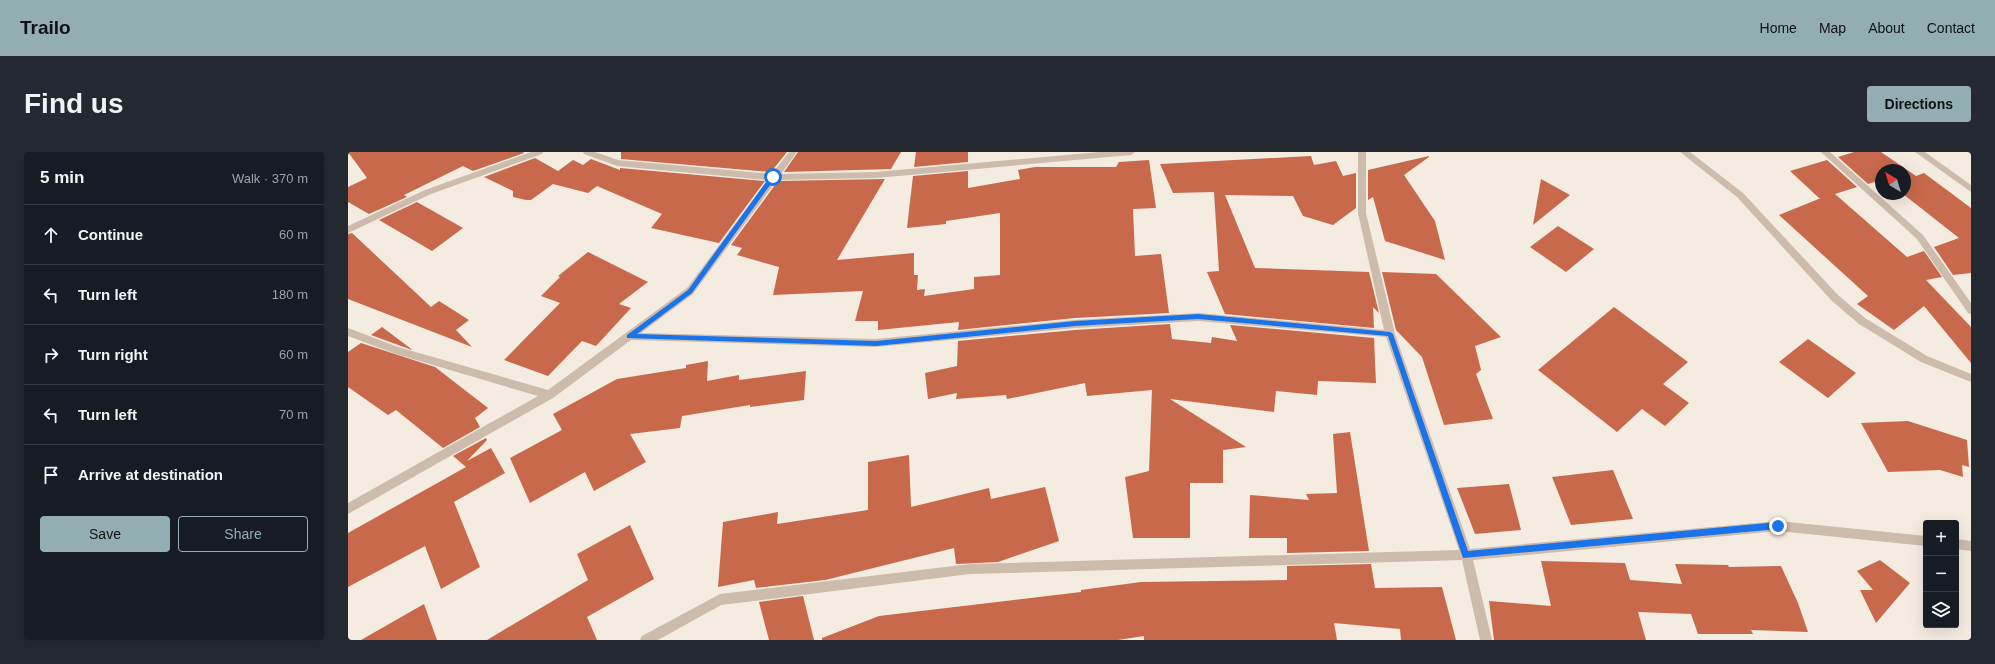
<!DOCTYPE html>
<meta charset="utf-8">
<style>
:root{--surface:#171b24;--page:#242831;--text:#f1f3f6;--muted:#9ea1a6;--line:#363941;--accent:#92aeb2}
body{margin:0;font-family:Arial,sans-serif;background:var(--page);color:var(--text)}
.controls{position:absolute;right:12px;bottom:12px;display:grid;overflow:hidden;border-radius:4px;box-shadow:0 4px 16px #0002}
.controls button{width:36px;height:36px;display:grid;place-items:center;padding:0;border:0;border-bottom:1px solid var(--line);background:var(--surface);color:var(--text);font:20px sans-serif}
.compass{position:absolute;left:1527px;top:12px;width:36px;height:36px;border-radius:50%;background:var(--surface);box-shadow:0 4px 16px #0002;rotate:322deg}
.stop{position:absolute;width:12px;height:12px;margin:-9px;border:3px solid #1a73e8;border-radius:50%;background:#fff}
.stop.end{background:#1a73e8;border-color:#fff;box-shadow:0 1px 4px #0008}
.list{margin:0;padding:0;list-style:none}
h2{display:flex;justify-content:space-between;align-items:center;height:52px;margin:0;padding:0 16px;font-size:17px}
h2 small{font-size:13px;font-weight:400;color:var(--muted)}
.list li{display:grid;grid-template-columns:26px 1fr auto;gap:12px;align-items:center;box-sizing:border-box;height:60px;padding:0 16px;border-top:1px solid var(--line)}
.list b{display:block;font-size:15px;white-space:nowrap}
.list em{font-size:13px;font-style:normal;color:var(--muted)}
.actions{display:flex;gap:8px;padding:12px 16px}
.actions a{flex:1;padding:9px 0;border:1px solid var(--accent);border-radius:4px;text-align:center;font-size:14px;color:var(--accent)}
.actions .main{background:var(--accent);color:#111}
.icon{flex:none;width:22px;height:22px;fill:none;stroke:currentColor;stroke-width:2;stroke-linecap:round;stroke-linejoin:round}
.map{position:relative;flex:none;width:1623px;height:488px;overflow:hidden;border-radius:4px}
header{display:flex;align-items:center;gap:24px;box-sizing:border-box;height:56px;padding:0 20px;background:var(--accent);color:#111}
header strong{font-size:19px}
nav{display:flex;gap:22px;margin-inline-start:auto;font-size:14px}
.intro{display:flex;align-items:center;justify-content:space-between;box-sizing:border-box;height:96px;padding:0 24px}
h1{margin:0;font-size:28px}
.button{padding:10px 18px;border-radius:4px;background:var(--accent);color:#111;font-size:14px;font-weight:700}
main{display:flex;gap:24px;padding:0 24px}
aside{flex:1;background:var(--surface);border-radius:4px;box-shadow:0 4px 16px #0002}
.map>svg:first-child{display:block}
</style>
<header>
<strong>Trailo</strong>
<nav><a>Home</a><a>Map</a><a>About</a><a>Contact</a></nav>
</header>
<div class="intro"><h1>Find us</h1><a class="button">Directions</a></div>
<main>
<aside>
<h2>5 min<small>Walk · 370 m</small></h2>
<ul class="list">
<li><svg class="icon" aria-label="ahead" viewBox="0 0 24 24"><path d="M12 20V5M6 11l6-6 6 6"/></svg><div><b>Continue</b></div><em>60 m</em></li>
<li><svg class="icon" aria-label="left" viewBox="0 0 24 24"><path d="M17 20v-9H6M10 6l-5 5 5 5"/></svg><div><b>Turn left</b></div><em>180 m</em></li>
<li><svg class="icon" aria-label="right" viewBox="0 0 24 24"><path d="M7 20v-9h11M14 6l5 5-5 5"/></svg><div><b>Turn right</b></div><em>60 m</em></li>
<li><svg class="icon" aria-label="left" viewBox="0 0 24 24"><path d="M17 20v-9H6M10 6l-5 5 5 5"/></svg><div><b>Turn left</b></div><em>70 m</em></li>
<li><svg class="icon" aria-label="arrive" viewBox="0 0 24 24"><path d="M6 21V4h12l-3 4 3 4H6"/></svg><div><b>Arrive at destination</b></div></li>
</ul>
<div class="actions"><a class="main">Save</a><a>Share</a></div>
</aside>
<div class="map">
<svg width="1623" height="488" viewBox="0 0 1623 488">
<rect width="100%" height="100%" fill="#f4ebe1"/>
<g fill="#c8694b">
<polygon points="0,0 175,0 176,1 125,19 115,14 56,43 59,45 21,62 0,50 0,35 19,26"/>
<polygon points="273,0 439,0 423,20 273,7"/>
<polygon points="450,0 553,0 543,17 436,20"/>
<polygon points="568,0 620,0 620,10 566,15"/>
<polygon points="1506,0 1533,0 1568,24 1576,21 1623,56 1623,121 1605,123 1586,95 1611,86 1555,42 1557,42 1557,18 1533,18 1533,28 1520,32 1490,5"/>
<polygon points="963,4 966,13 988,9 995,24 1008,21 1008,56 985,73 955,64 945,44 877,43 907,116 1021,120 1031,161 1025,155 1026,176 877,162 859,120 871,119 866,40 825,41 812,12"/>
<polygon points="1081,4 1081,5 1056,23 1087,69 1097,108 1037,89 1025,45 1020,48 1020,18"/>
<polygon points="187,6 210,19 225,8 235,13 243,7 272,18 272,16 417,29 371,91 303,76 314,62 249,34 240,41 205,32 183,48 178,48 165,45 165,39 136,25"/>
<polygon points="801,8 808,56 785,57 787,104 813,102 821,161 727,166 610,178 611,170 530,178 530,169 507,169 515,139 425,143 431,115 389,103 394,96 383,93 430,29 537,27 489,108 566,101 566,123 570,123 569,138 577,137 576,144 626,137 626,125 652,123 652,61 598,69 598,72 559,76 565,24 620,19 620,36 672,27 670,18 687,15 768,15 771,10"/>
<polygon points="1479,8 1509,35 1487,42 1559,105 1576,99 1594,125 1578,128 1623,175 1623,211 1576,154 1546,178 1509,152 1520,144 1431,63 1473,46 1471,46 1442,19"/>
<polygon points="1193,27 1222,43 1185,73"/>
<polygon points="69,50 115,76 84,99 31,68"/>
<polygon points="1210,74 1246,97 1218,120 1182,95"/>
<polygon points="4,81 83,155 91,149 121,168 108,178 124,195 0,147 0,82"/>
<polygon points="240,100 300,130 271,152 283,156 248,194 234,189 200,224 156,208 212,151 193,144 212,125 210,124"/>
<polygon points="1034,120 1088,122 1153,185 1127,194 1133,218 1128,222 1145,267 1096,273 1074,205 1048,178"/>
<polygon points="1266,155 1340,210 1315,232 1341,251 1317,274 1294,257 1269,280 1190,218"/>
<polygon points="822,172 824,187 863,191 864,185 889,189 882,173 1026,186 1028,231 970,229 969,243 928,239 926,260 822,247 898,295 875,298 875,331 842,331 842,386 785,386 777,325 801,319 804,238 739,244 737,231 659,247 658,243 608,247 609,241 580,247 577,221 609,214 610,189 727,178"/>
<polygon points="34,175 62,196 64,198 23,183"/>
<polygon points="1460,187 1508,221 1480,246 1431,210"/>
<polygon points="13,191 87,215 140,256 127,266 132,275 95,296 48,258 40,263 0,235 0,200"/>
<polygon points="360,209 359,229 391,223 391,228 458,219 456,248 402,255 402,253 334,264 332,276 282,282 298,310 246,339 237,320 182,351 162,306 214,278 205,262 269,227 338,216 338,213"/>
<polygon points="1560,269 1619,288 1621,315 1614,313 1615,325 1592,318 1540,320 1513,271"/>
<polygon points="1002,280 1021,399 939,401 939,386 901,386 902,343 961,348 958,342 989,341 985,282"/>
<polygon points="138,286 139,288 119,309 143,296 157,321 106,350 132,415 93,437 77,394 0,435 0,381 118,315 105,304"/>
<polygon points="561,303 563,355 641,336 643,347 697,335 711,389 650,410 608,412 606,396 477,428 408,436 406,428 370,435 375,370 430,360 429,372 520,358 520,310"/>
<polygon points="1265,318 1285,367 1223,373 1204,325"/>
<polygon points="1161,332 1173,378 1127,382 1109,336"/>
<polygon points="282,373 306,427 239,465 249,488 139,488 240,428 229,402"/>
<polygon points="1532,408 1562,431 1528,471 1512,438 1525,438 1509,419"/>
<polygon points="1193,409 1277,411 1282,428 1334,432 1327,412 1380,413 1381,415 1433,414 1450,451 1460,480 1403,478 1405,482 1350,482 1343,462 1290,460 1298,488 1146,488 1141,449 1203,454"/>
<polygon points="1023,412 1027,436 1094,435 1108,488 1053,488 1052,477 986,471 989,488 796,488 796,484 770,488 474,488 474,486 531,464 733,440 733,438 793,430 939,428 939,414"/>
<polygon points="455,444 466,488 421,488 411,450"/>
<polygon points="76,452 89,488 13,488"/>
</g>
<g fill="none" stroke-linecap="round" stroke-linejoin="round">
<g fill="#cdbbac" fill-rule="evenodd">
<polygon points="183,0 195,0 194,2 83,42 0,81 0,74 77,38"/>
<polygon points="235,0 247,0 270,8 424,22 441,0 449,0 433,22 528,20 752,0 787,0 783,3 528,26 429,28 345,142 293,181 528,187 727,168 851,161 1036,178 1010,61 1010,0 1018,0 1018,61 1047,182 1122,397 1430,369 1578,384 1578,394 1430,379 1125,408 1144,488 1132,488 1114,408 622,422 373,453 310,488 292,488 294,484 372,442 622,412 1111,398 1038,185 851,169 727,176 528,195 283,188 205,246 0,362 0,351 190,244 48,202 0,184 0,176 50,195 200,238 339,136 420,28 269,14 236,2"/>
<polygon points="1332,0 1342,0 1395,41 1490,143 1517,166 1579,204 1623,222 1623,230 1573,210 1511,172 1484,149 1389,45"/>
<polygon points="1473,0 1482,0 1575,83 1623,151 1623,162 1620,161 1569,87"/>
<polygon points="1567,0 1577,0 1623,33 1623,40"/>
<polygon points="1608,387 1623,389 1623,399 1608,397"/>
</g>
</g>
<polygon fill="#1a73e8" points="423,23 428,25 344,141 289,182 528,189 727,169 850,162 1042,180 1045,182 1120,399 1430,370 1433,374 1430,377 1115,406 1040,184 850,167 727,174 528,194 279,186 279,183 340,138"/>
</svg>
<div class="controls">
<button>+</button>
<button>−</button>
<button><svg class="icon" aria-label="layers" viewBox="0 0 24 24"><path d="M12 4l9 5-9 5-9-5zM3 14l9 5 9-5"/></svg></button>
</div>
<svg class="compass" viewBox="-18 -18 36 36"><path d="M0-13l5 13h-10z" fill="#e53935"/><path d="M0 13l5-13h-10z" fill="#9ea1a6"/></svg>
<div class="stop" style="left:425px;top:25px"></div>
<div class="stop end" style="left:1430px;top:374px"></div>
</div>
</main>
